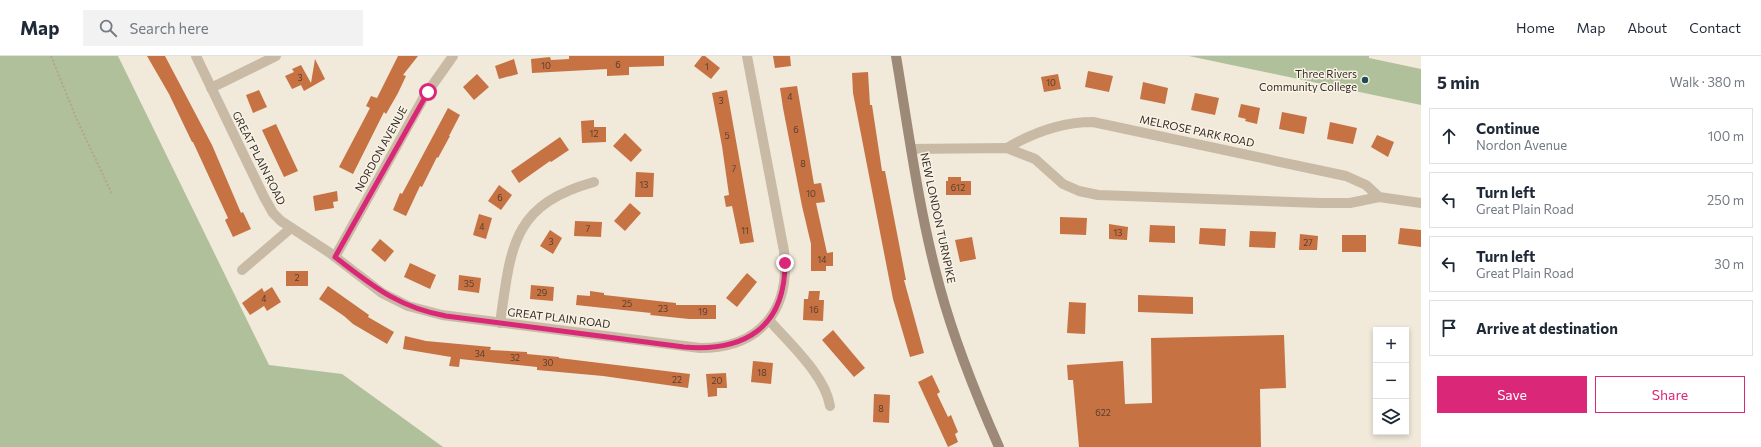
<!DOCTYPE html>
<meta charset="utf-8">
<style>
:root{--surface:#fff;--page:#f2f2f3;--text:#1f2937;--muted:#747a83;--line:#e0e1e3;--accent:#db2777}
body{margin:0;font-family:Commissioner,sans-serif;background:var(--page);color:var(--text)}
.controls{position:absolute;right:12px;bottom:12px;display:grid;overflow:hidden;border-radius:0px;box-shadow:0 2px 6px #0003}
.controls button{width:36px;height:36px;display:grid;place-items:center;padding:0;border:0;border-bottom:1px solid var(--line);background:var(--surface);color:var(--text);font:20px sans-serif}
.stop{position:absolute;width:12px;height:12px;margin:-9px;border:3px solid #db2777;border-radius:50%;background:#fff}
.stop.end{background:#db2777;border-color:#fff;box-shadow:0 1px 4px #0008}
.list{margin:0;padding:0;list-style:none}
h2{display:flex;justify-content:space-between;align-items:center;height:52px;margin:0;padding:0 16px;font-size:17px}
h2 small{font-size:13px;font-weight:400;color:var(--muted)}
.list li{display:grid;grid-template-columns:26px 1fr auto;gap:12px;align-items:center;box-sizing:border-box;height:56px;margin:0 8px 8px;padding:0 8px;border:1px solid var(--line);border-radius:0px}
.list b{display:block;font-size:15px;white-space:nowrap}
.list p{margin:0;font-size:13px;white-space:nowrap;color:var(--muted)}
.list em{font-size:13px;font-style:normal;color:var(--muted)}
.actions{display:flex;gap:8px;padding:12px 16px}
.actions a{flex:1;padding:9px 0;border:1px solid var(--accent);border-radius:0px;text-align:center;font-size:14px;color:var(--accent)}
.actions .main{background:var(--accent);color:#fff}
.icon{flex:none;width:22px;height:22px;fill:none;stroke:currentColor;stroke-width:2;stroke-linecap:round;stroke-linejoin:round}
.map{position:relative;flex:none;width:1421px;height:391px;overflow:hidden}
header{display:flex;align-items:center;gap:24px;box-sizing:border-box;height:56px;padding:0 20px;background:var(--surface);border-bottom:1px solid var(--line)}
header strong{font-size:19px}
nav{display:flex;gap:22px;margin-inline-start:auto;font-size:14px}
.search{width:280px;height:36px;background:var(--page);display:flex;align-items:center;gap:10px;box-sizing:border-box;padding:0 14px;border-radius:0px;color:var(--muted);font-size:15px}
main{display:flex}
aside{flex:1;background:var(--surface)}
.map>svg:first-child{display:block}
</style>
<header>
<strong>Map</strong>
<div class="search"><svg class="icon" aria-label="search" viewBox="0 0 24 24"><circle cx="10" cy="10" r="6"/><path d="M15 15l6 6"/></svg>Search here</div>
<nav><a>Home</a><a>Map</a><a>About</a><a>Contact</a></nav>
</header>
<main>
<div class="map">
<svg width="1421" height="391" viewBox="0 0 1421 391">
<rect width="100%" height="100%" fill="#f1e9da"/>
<g fill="#afc09a">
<polygon points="0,0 118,0 269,309 342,318 443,391 0,391"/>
<polygon points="1189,0 1369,0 1369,2 1421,13 1421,49"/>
</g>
<g fill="#c67243">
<polygon points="147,0 165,0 212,89 241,157 243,156 251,173 233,181 225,164 228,162 193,86 192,86 169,38"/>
<polygon points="398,0 418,0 403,19 406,20 398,37 386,58 384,56 353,118 339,111 370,52 366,50 371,40 377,42"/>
<polygon points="569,0 664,0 664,10 629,11 629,19 607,20 607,13 532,17 531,3 550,1 551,4 569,3"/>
<polygon points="702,0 705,0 720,12 711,23 694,10"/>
<polygon points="773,0 790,0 791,10 775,12"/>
<polygon points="315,3 325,23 304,35 301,29 292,33 285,20 294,16 292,13 301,9 311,27"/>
<polygon points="514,3 518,18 499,23 495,10"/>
<polygon points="1088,15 1113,20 1109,36 1085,31"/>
<polygon points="868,16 870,49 872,49 882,115 885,115 906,224 904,224 924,297 910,301 893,243 853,37 852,17"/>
<polygon points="477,18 489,31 474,44 463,31"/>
<polygon points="1058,18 1061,33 1044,36 1041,21"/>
<polygon points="1143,26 1168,32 1165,48 1140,43"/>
<polygon points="797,30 814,128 821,127 825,146 816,147 827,197 833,196 833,210 826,210 826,215 811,215 811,188 802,150 783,52 780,32"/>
<polygon points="259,34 267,51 253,57 246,39"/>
<polygon points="727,34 754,186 740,188 732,150 726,151 724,140 729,139 722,90 712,37"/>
<polygon points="1195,37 1219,42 1215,59 1191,54"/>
<polygon points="1241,48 1260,52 1257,68 1245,65 1246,63 1238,61"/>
<polygon points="448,52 460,59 449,80 450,80 438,102 437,101 422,131 420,130 406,160 393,154 400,137 402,138"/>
<polygon points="1282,56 1307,61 1304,78 1279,73"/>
<polygon points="594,64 594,71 606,71 606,86 582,87 581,65"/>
<polygon points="1330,66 1357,72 1353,88 1327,83"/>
<polygon points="276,68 298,115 284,121 262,74"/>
<polygon points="625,77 642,94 631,106 613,90"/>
<polygon points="1377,79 1394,86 1388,101 1371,91"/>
<polygon points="560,81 569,94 551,106 550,105 519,127 511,115"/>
<polygon points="636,116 654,117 653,141 635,141"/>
<polygon points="948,121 961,121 961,125 971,125 971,139 946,139 946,125 948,125"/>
<polygon points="499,129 512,139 501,154 488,145"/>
<polygon points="337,135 338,145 333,146 334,152 315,155 313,140"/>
<polygon points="630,147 641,157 625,175 614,165"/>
<polygon points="479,158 492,162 486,183 473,179"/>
<polygon points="1060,161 1087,162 1086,179 1060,178"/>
<polygon points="575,165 602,166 601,181 574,180"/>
<polygon points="1109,168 1128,171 1127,184 1109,183"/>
<polygon points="1150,169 1175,170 1175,187 1149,186"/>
<polygon points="1200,172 1226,173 1225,190 1199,188"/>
<polygon points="1400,172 1421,174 1421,191 1398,188"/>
<polygon points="550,174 562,182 553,198 540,190"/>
<polygon points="1250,175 1276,176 1275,192 1249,191"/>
<polygon points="1300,178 1318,180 1317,194 1299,194"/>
<rect x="1342" y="179" width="24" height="17"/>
<polygon points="972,181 976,203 960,206 955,184"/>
<polygon points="380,183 394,195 385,206 371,194"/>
<polygon points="410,207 436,219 430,233 404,221"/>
<rect x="286" y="215" width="22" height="15"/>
<polygon points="747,217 757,226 737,251 726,242"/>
<polygon points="459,219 481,222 479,237 458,234"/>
<polygon points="531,229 554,231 553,245 530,243"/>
<polygon points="328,230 369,259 368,261 394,276 387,288 353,268 344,260 319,243"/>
<polygon points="272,231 281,246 267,255 264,250 250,259 242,247 262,232 264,236"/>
<polygon points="590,235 604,237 604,239 676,247 676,249 716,249 716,263 689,263 650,259 651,257 576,249 577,239 590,240"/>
<polygon points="809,235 820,235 819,244 824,244 823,265 803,264 804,243 808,243"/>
<polygon points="1138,239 1193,241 1193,258 1138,256"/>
<polygon points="1069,246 1086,247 1085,278 1067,277"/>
<polygon points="833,274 865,312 854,321 822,284"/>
<polygon points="1284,279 1286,332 1260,333 1261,391 1079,391 1073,324 1068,324 1067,309 1123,305 1125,348 1152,347 1151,282"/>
<polygon points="405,280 426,285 491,291 490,294 527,296 527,298 559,301 559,302 690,318 688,332 603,320 537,314 537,311 460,303 459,311 449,310 451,301 403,293"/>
<polygon points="753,305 773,307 771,328 751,326"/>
<polygon points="726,317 727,332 717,332 717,340 708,341 706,318"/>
<polygon points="932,319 940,336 937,338 948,361 951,359 958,376 955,378 958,386 948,391 918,326"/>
<polygon points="874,338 890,339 889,367 873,366"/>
</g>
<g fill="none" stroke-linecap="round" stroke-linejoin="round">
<polyline stroke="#b5a490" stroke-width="2" stroke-dasharray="2 2" stroke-linecap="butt" points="51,0 77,64 112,138"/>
<g stroke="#c9baa6" stroke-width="10">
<path d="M196,0L264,141L273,157L281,165L330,197L382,237L408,250L442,259L700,292C760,292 791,254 784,195L747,0"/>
<polyline points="211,32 276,0"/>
<path d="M1007,92C1034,76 1061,66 1093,66L1346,120L1366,129L1379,141L1421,147"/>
<polyline points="911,93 1007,92 1035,103 1063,128 1079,135 1098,139 1320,147 1350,147 1379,141"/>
<polyline points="335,201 424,41 453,0"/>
<polyline points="242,214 291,172"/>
<path d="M769,264C789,287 825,319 830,350"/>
<path d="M500,267C511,192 511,149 594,126"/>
</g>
<path stroke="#9d8977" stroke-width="10" d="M896,0C909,78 919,156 940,232C955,287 976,339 999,391"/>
</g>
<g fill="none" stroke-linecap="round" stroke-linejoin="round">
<path stroke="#db2777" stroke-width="5" d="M428,36L335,201C373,230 397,251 446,260L684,291C744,296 785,272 785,207"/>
</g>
<circle fill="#1c4c57" stroke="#f9f3e6" stroke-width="1.5" cx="1365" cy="24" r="4"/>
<g text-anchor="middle" stroke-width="3" stroke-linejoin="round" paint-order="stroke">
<g font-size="9" fill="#593e2e">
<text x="618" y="12">6</text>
<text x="546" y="13">10</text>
<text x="707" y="14">1</text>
<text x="300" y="25">3</text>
<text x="1051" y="30">10</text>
<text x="790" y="44">4</text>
<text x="721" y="48">3</text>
<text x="796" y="77">6</text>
<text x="594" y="81">12</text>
<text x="727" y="83">5</text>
<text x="803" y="111">8</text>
<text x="734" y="116">7</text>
<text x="644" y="132">13</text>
<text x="958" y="135">612</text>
<text x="811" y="141">10</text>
<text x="500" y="145">6</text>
<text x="482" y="174">4</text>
<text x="588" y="176">7</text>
<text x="745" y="178">11</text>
<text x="1118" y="180">13</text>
<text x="551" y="189">3</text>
<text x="1308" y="190">27</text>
<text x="822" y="207">14</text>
<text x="297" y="225">2</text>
<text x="469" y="231">35</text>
<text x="542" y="240">29</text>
<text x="264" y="246">4</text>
<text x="627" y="251">25</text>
<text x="663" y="256">23</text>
<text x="814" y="257">16</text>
<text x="703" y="259">19</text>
<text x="480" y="301">34</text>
<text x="515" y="305">32</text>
<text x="548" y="310">30</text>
<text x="762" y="320">18</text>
<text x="677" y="327">22</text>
<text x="717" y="328">20</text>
<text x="881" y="356">8</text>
<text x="1103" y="360">622</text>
</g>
<g font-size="11" fill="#352d27" stroke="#f9f3e6" text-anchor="end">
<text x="1357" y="22">Three Rivers<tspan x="1357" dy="13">Community College</tspan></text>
</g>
<g font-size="11" fill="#352d27" stroke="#f9f3e6">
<text transform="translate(1197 75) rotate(12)" y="4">MELROSE PARK ROAD</text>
<text transform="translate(381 93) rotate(-61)" y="4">NORDON AVENUE</text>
<text transform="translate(259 102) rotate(63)" y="4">GREAT PLAIN ROAD</text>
<text transform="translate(938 162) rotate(78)" y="4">NEW LONDON TURNPIKE</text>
<text transform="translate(559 262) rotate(7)" y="4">GREAT PLAIN ROAD</text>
</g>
</g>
</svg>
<div class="controls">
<button>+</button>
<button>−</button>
<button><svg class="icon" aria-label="layers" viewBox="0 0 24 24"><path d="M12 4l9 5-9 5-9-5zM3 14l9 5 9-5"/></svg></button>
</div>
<div class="stop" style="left:428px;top:36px"></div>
<div class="stop end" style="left:785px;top:207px"></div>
</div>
<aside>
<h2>5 min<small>Walk · 380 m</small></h2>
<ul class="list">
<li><svg class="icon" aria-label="ahead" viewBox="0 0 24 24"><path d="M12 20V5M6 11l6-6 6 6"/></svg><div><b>Continue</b><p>Nordon Avenue</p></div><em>100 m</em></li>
<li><svg class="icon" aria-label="left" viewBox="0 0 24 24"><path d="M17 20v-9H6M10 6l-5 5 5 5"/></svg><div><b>Turn left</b><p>Great Plain Road</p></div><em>250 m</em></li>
<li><svg class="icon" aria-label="left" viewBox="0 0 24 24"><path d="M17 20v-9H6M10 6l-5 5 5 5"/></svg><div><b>Turn left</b><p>Great Plain Road</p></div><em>30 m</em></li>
<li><svg class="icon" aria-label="arrive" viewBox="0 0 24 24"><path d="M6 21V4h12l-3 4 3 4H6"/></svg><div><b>Arrive at destination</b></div></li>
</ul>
<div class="actions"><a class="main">Save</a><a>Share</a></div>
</aside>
</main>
